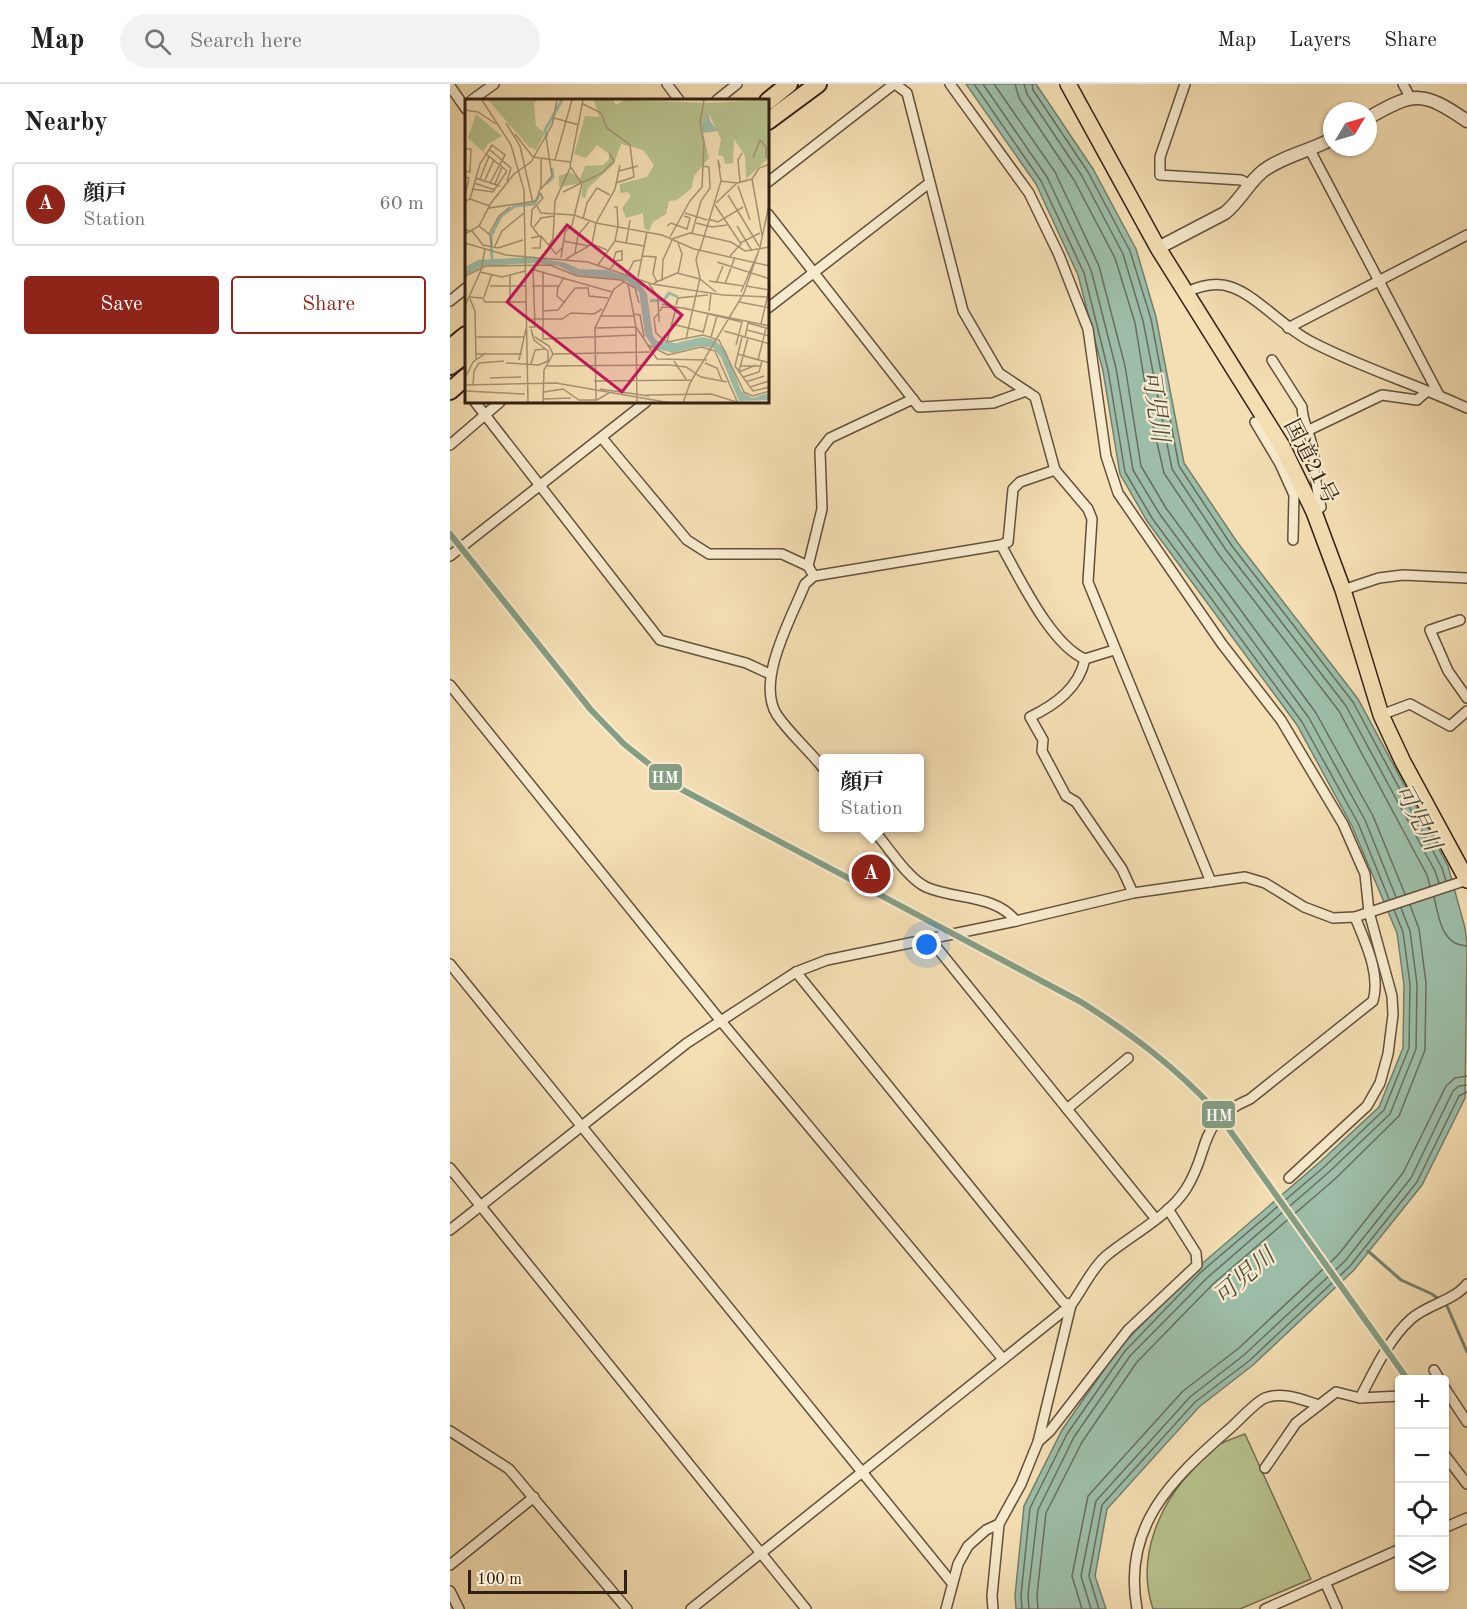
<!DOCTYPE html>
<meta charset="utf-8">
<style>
:root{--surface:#fff;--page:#f2f2f2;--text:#222;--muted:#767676;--line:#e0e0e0;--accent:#8f2418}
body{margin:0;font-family:"Old Standard TT","Noto Serif JP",serif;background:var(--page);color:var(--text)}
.controls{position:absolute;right:18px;bottom:18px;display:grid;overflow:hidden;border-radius:6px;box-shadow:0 2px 4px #0004}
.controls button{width:54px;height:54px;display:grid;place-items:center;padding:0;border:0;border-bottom:2px solid var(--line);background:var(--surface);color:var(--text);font:30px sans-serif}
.compass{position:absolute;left:873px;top:18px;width:54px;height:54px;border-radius:50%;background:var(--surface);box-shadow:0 2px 4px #0004;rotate:52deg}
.scale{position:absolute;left:18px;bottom:15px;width:159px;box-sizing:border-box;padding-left:6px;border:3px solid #332014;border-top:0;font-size:16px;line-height:21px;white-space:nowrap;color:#332014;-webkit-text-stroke:4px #f8eace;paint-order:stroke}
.you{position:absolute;left:477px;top:861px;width:21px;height:21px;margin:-15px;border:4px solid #fff;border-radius:50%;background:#1a73e8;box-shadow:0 0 0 9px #1a73e833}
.badge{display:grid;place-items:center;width:39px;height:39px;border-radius:50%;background:var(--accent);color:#fff;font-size:20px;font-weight:700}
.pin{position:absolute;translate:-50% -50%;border:3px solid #fff;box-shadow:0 2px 6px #0006}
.popup{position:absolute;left:369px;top:670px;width:105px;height:78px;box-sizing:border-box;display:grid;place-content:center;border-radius:6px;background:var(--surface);filter:drop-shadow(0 2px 4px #0005);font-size:20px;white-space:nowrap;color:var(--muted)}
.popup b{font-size:22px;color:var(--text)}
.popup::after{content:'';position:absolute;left:50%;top:100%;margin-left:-12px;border:12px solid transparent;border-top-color:var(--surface)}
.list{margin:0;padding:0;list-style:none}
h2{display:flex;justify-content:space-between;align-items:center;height:78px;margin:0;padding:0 24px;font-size:26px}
h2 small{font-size:20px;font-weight:400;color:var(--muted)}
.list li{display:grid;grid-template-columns:39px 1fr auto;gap:18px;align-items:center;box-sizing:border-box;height:84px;margin:0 12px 12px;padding:0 12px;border:2px solid var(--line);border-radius:6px}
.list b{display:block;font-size:22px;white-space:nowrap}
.list p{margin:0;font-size:20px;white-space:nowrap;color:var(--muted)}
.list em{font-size:20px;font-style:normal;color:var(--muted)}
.actions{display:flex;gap:12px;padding:18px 24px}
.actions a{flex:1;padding:14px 0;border:2px solid var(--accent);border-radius:6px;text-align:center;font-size:21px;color:var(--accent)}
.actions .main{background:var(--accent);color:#fff}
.icon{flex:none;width:33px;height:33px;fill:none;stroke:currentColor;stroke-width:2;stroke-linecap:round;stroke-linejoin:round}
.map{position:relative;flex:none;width:1017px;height:1525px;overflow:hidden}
header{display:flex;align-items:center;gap:36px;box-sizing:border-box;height:84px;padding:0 30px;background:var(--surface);border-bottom:2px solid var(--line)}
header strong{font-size:28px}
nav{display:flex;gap:33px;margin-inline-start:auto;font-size:21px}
.search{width:420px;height:54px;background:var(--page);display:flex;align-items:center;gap:15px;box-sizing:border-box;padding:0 21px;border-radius:33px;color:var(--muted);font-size:22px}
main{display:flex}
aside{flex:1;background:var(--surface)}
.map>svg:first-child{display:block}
</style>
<header>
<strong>Map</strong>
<div class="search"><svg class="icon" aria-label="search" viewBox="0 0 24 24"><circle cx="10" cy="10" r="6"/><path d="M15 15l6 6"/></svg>Search here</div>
<nav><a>Map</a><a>Layers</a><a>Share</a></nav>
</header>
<main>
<aside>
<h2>Nearby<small></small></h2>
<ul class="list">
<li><span class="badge">A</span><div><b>顔戸</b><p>Station</p></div><em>60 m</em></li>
</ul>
<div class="actions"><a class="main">Save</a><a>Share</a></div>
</aside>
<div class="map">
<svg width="1017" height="1525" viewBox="0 0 1017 1525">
<rect width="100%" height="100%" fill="#f4deb3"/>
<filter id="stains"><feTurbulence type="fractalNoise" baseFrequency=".00333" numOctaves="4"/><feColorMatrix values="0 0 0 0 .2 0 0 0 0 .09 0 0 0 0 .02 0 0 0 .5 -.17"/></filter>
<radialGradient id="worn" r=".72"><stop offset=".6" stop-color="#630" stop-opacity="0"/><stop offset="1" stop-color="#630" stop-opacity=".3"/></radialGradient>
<path fill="#b8c28f" stroke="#767152" stroke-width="1.5" d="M795,1350L861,1495L790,1525H703C685,1472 711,1416 749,1379C754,1374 759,1367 765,1363C774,1357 785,1354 795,1350Z"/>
<polygon fill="#9dbda8" stroke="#737e6d" stroke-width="1.5" points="516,0 586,0 643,85 686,165 706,233 734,379 787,458 908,615 998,782 1015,844 1017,860 1015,1014 972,1101 904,1186 803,1281 749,1323 657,1425 645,1492 656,1525 566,1525 565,1512 574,1422 612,1346 670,1263 747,1184 870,1078 929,1023 953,964 954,901 947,849 902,742 847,641 697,437 670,390 653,287 628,191 586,100"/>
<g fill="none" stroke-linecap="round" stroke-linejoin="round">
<g stroke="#686e5e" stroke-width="1.5">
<polyline points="524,0 591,97 634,189 658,286 675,388 702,434 852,638 908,739 939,815"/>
<polyline points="533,0 597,93 641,186 666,284 683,386 709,429 859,634 915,736 946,813"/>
<polyline points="544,0 605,88 649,182 675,282 691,382 716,424 866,629 923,732 955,810"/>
<polyline points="565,0 569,14 624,96 665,174 685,239 699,324 714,389 769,471 889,627 977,791 980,802"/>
<polyline points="574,0 577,10 632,92 673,170 693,237 722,385 776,466 896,622 985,787 989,799"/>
<polyline points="582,0 583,6 638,88 680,167 701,235 729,382 782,462 903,618 992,784 996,797"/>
<path d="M984,813C989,833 991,861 1017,862"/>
<polyline points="572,1525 571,1511 580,1424 617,1350 675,1267 751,1188 874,1083 934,1026 959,964 960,900 953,848 944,826"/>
<polyline points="579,1525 578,1511 588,1426 624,1353 680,1272 757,1194 879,1088 940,1030 966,965 967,900 960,847 951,824"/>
<polyline points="588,1525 587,1511 596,1429 632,1358 687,1278 763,1200 885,1095 949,1032 975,966 976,899 969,845 960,821"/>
<polyline points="632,1525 622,1492 638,1412 733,1307 789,1264 888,1171 953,1089 996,1002 1005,994 1017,992"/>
<polyline points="641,1525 631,1492 646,1417 740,1313 794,1271 895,1177 961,1094 1003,1007 1009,1002 1017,1001"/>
<polyline points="649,1525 639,1492 652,1421 745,1318 799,1277 900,1182 967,1098 1009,1012 1017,1008"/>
</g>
<polyline stroke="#737e6d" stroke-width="3" points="918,1167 951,1196 982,1210 997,1222 1017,1268"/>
<polyline stroke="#cdb893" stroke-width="9" stroke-dasharray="9 4.5" stroke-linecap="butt" points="0,286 16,307"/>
<g stroke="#63503c" stroke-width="12">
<g id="minor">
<polyline points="217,0 229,16"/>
<polyline points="445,0 457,9 513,227 549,289 585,313 605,386 638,425 642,435 638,498 761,798"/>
<polyline points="500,0 579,109 609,171 638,245 656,372 668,409 772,560 831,636 893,740 915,790 919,828 942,912 943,931 938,970 930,999 917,1022 839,1094"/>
<polyline points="735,0 710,73 710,91 791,96 799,100"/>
<polyline points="953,0 961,15"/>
<polyline points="0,2 16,25"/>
<polyline points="22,16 44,0"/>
<polyline points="267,16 287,0"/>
<polyline points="860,66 989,311"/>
<polyline points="318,98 444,0"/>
<polyline points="318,130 469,323 543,319 576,307"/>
<path d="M737,208C750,202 767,198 781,203C806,211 834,244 860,257C911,284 966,300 1017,324"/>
<polyline points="0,217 16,204"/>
<polyline points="318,224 478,100"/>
<polyline points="838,244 1017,151"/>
<path d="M822,276L852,323C852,338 861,351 863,366C865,386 865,403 871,423L864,428"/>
<polyline points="25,318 210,556 296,579 320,590"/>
<polyline points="805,338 830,380 844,411 843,456"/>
<polyline points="859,346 932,311 967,316 976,308"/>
<polyline points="152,354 237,456 259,470 332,470 358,482 364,492"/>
<polyline points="0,361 50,318"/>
<polyline points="551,461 558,458 563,405 570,398 605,386"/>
<polyline points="0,472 196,318"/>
<polyline points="358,482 372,425 370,367 380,354 463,315"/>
<polyline points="893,506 929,494 953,491 1017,494"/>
<polyline points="1010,536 980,546 998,587 1017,614"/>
<path d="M635,575C629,604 605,621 580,633L593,656L592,667L616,712L626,718L672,785L683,809"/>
<polyline points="0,601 270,936 553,1275"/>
<polyline points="931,631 960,620 1000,642 1017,627"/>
<path d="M373,684C359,666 340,650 327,631C305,597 342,533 355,500L364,492L551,461C569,493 601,561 635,575L664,566"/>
<path d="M422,744C436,760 457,794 476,803C505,816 545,810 566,837"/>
<polyline points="479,854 705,1134"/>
<polyline points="0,880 502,1499"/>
<polyline points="346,888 613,1218 621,1221"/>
<polyline points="617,1025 678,974"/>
<polyline points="0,1084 356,1525"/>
<polyline points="0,1146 237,959 346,888 377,876 566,837 683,809 795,793 815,799 854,823 883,834 905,833 1017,796"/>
<polyline points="984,1286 990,1296"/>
<polyline points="994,1303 1017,1338"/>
<polyline points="910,1314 950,1312"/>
<polyline points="0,1347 59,1385 177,1525"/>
<polyline points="588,1358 600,1347 678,1246 747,1181 746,1169 718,1125"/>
<polyline points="994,1370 1017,1400"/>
<path d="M815,1384L846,1339L886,1308L910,1314C924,1287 938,1256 961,1235C978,1220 1004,1217 1017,1200"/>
<polyline points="994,1444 1017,1434"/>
<polyline points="0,1481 84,1413"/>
<polyline points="875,1498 887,1525"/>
<polyline points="0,1507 9,1525"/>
<path d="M241,1525L621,1221C632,1206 642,1184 656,1172C681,1151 718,1133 736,1105C762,1064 745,1039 800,1015L923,917C931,890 915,858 905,833"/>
<polyline points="496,1525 508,1480 518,1462 536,1446 549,1440 571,1400 588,1358 621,1221"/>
<polyline points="543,1525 542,1512 549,1440"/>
<path d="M687,1525C672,1443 721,1396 777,1347C787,1339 805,1318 815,1314C833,1307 853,1316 869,1321"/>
<polyline points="815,1525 950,1465"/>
</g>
</g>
<g stroke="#63503c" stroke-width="15">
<g id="tertiary">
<path d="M918,34C965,7 973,7 1017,37"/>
<path d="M708,164L775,129C790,117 798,99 813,87C833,72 860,67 882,55"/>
</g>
</g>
<g stroke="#332014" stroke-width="18">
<polyline id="trunk" points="618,0 708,164 832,362 864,428 893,506 931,631 953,678 1017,796"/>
</g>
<g stroke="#332014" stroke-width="20">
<g id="motorway">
<polyline points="318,17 339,0"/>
<polyline points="318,37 368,0"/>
<polyline points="0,264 16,251"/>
<polyline points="0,282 16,270"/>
<polyline points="0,307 16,293"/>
</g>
</g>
<use href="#minor" stroke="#f8eace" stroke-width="9"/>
<use href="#tertiary" stroke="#f8eace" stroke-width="12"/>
<use href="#trunk" stroke="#f4deb3" stroke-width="15"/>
<use href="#motorway" stroke="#f4deb3" stroke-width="16"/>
<g stroke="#f8eace" stroke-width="10">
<path id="rail-1" d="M0,450L141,626L174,660L229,704L631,918C683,951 724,982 766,1027L958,1296"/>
</g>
<use href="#rail-1" stroke="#869d83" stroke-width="6"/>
</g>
<g text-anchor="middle" stroke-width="4.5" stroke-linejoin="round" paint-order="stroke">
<g font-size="22" fill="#332014" stroke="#f8eace">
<text transform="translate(862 377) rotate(63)" y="8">国道21号</text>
</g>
<g font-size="24" font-style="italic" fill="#534f40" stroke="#f8eace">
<text transform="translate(706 322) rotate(82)" y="8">可児川</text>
<text transform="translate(968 733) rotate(62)" y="8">可児川</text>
<text transform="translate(794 1192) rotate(-41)" y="8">可児川</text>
</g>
</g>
<g transform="translate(15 15)">
<rect width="304" height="304" fill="#f4deb3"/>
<path d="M23,1H73L69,4L71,27L80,34L71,51L64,48ZM129,1H148L151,6L159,1L243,4L304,1V59L281,80L280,57L269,40L268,64L260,65L258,57L253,56L256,40L243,13L238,34L244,59L229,77L227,89L212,101L204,102L201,115L188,123L184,132L179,129L178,114L161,119L157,109L166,97L163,93L155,94V85L182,78L189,66L178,51L156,45L149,65L123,89L120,99L116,98L118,84L94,88V77L105,73L115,80L120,67L138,66L144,60V55L132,46L121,59L109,55L120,17L134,18ZM11,15L37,37L23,45L18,53L3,39Z" fill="#b8c28f"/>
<path d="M243,12L245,22L253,32L238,34L237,26ZM68,158L101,164L114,170L142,171L173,181L182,195L188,237L192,242L211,244L237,238L250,241L261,252L276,292L287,299L304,294V301L274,302L256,258L248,249L234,247L208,254L189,249L180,236L174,193L162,182L111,176L94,167L71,164L18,167L0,176V168L13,161Z" fill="#9dbda8"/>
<path fill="none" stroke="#9dbda8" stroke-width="3" d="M82,38L80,31L97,1M81,85L88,78L87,69M27,164L26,137L36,117L50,107L69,105L76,94M185,202L199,201L204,194L213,198"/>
<path fill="none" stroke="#a79273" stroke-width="1.5" d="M17,1L46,46L59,91L63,304M118,5L136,14L142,29L165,46L169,78L151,84M0,11L13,13L31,25M89,19L114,26M41,24L55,47L68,104M50,35L68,58L105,63M0,50H6L5,73L0,72M24,50L46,69L42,82M20,54L42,72M288,59L295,41L301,48V59M90,61L107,1M255,69L253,61L256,82M154,72L173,67M0,78L4,79L0,96M10,79L35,87M15,80L24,57M287,80L297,136M20,81L29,61M275,83L273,61L277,54M9,84L30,91M30,85L37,68M117,85L105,67L118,1M273,87L285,121M7,90L28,93L42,72M76,90L87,77L81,38M98,93L137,74L149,62L144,54M263,96L294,147M5,100L15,65L27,46L40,56L25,84M0,102L5,100L25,107M251,104L272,84L287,80L294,69L305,65M250,106L276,145L265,157M72,107L76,114L109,116L131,124L197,136L229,150L305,167M24,109L71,102L76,87V59M220,114L242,121M118,120L122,104L132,89L145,96M243,120L253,123L278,108M231,124L247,128L262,126M14,127L25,136L27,148M202,127L206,124L222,130L225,119L219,117M272,127L287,152M69,128L76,119L89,117M0,131L7,132L18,146L33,149L58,141M227,134L236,102L245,89L244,68L237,67M0,135L14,127L26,104L49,75L66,63L87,26L92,1M24,135L34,117L45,108M74,137L66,126L67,111L78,99L75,94M205,138L225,102L237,88L239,44L235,24L239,1M66,139L76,137L91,155L97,149M207,140L225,134L266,143L280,152L305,148M98,142L124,147M150,142L179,147M0,144L41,156L123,163L187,185L258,196L305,198M213,144L217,155L213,175M275,144L295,134M127,145L131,124L150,90L155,66M161,145L165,121M84,146L88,140L90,102L105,69M29,149L37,132L59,114M67,149H75L76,138M235,151L256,82L272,84M110,154L113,136L124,123M177,157L191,158L188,175L192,183M96,159L100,133L107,126L117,85M101,160L127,145L142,151M252,163L305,180M133,166L150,142L153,127L152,108H149M66,170L147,193M145,170L149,165V159L151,153L157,152V161L149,162M15,173L37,178L60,172M78,173V239M0,177L21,167L85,166L112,177L156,181L170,189L174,204M161,177L169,162L177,161M173,178L182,133M197,182L198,161L207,141M244,182L279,187M189,184L212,174L235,180L251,193M251,184L258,167M163,185L171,228L172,304M184,185L193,198L194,223M260,185L270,158M25,187H60M67,187H94L99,178M93,187L92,197L100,204M281,187L305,191M123,188L124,197L143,199M276,193L292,156M4,198L18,199L20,203H62M19,198L27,175M5,200L10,212L11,260M45,203V176M274,203L305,209M197,205L305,227M211,206L213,199L243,196M0,207L16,171L20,150M211,209L202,243L238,236L254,241L279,293L287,297L305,292M78,212L93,211L110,189H123M195,212L197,208L219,209L277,223L271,246M244,212L246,194M169,215L175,216L179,238M193,215L189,219L191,234L202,243M135,217H169M67,220H97L106,214L129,215L137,210M207,225L239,233M296,225L305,187M64,228H70L68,169M171,228L192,260L242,261M130,229L171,228M282,231L305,237M259,232L305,245M238,234L243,215M11,238H59M70,238L84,247L88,255L79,271L78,304M246,238L252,217M277,238L270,267L288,292L305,288M280,239L283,224L305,230M77,240L171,236M221,240L235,179L231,161L234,151M183,246L203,256L236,248L250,252L272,302M11,255H57M88,255L185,253M272,255L305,264M54,261L61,230M293,261L301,229M209,262L221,280M41,264L74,266L83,262V252L69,241L66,230M240,264L252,269L257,282M66,265L70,251L80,250M82,267L204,266L221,268L236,278L262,283M275,267H296M274,272L283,239M274,273L291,266M278,278L294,273L297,262M0,279L8,263L21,254M25,279L56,278M129,282L227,281M281,283L299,277M0,286L91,284L206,304M8,287L9,272L14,264L39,262M285,288L304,282M135,290L184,297M0,292L60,295M79,293L98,290L114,301H132L144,294M182,296L246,295L275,304M78,300L106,299M131,301L130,229L149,190L159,183M218,304L225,284L279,194L295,148L305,101"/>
<path fill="#c2185b" fill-opacity="0.15" stroke="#c2185b" stroke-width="3" d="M102,126L217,216L157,293L42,203Z"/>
<rect width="304" height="304" fill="none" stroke="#332014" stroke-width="3"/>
</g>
<g stroke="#f8eace" stroke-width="2">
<rect x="198" y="679" width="35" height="28" rx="6" fill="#869d83"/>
<rect x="751" y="1016" width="35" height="29" rx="6" fill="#869d83"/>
</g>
<g font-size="16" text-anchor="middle" font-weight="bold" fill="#fff">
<text x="215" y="699">HM</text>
<text x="769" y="1037">HM</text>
</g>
<rect width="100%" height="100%" filter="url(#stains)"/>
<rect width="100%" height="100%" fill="url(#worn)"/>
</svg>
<div class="controls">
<button>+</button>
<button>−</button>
<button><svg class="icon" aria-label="locate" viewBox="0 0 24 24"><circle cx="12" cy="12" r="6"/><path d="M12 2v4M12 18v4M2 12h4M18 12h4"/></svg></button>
<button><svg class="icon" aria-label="layers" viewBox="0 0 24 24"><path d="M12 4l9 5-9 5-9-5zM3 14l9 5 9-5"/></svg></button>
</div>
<svg class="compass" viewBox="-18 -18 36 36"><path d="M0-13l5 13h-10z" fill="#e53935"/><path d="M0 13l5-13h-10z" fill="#767676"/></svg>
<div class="scale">100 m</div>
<div class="you"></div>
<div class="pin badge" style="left:421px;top:790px">A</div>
<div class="popup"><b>顔戸</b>Station</div>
</div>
</main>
